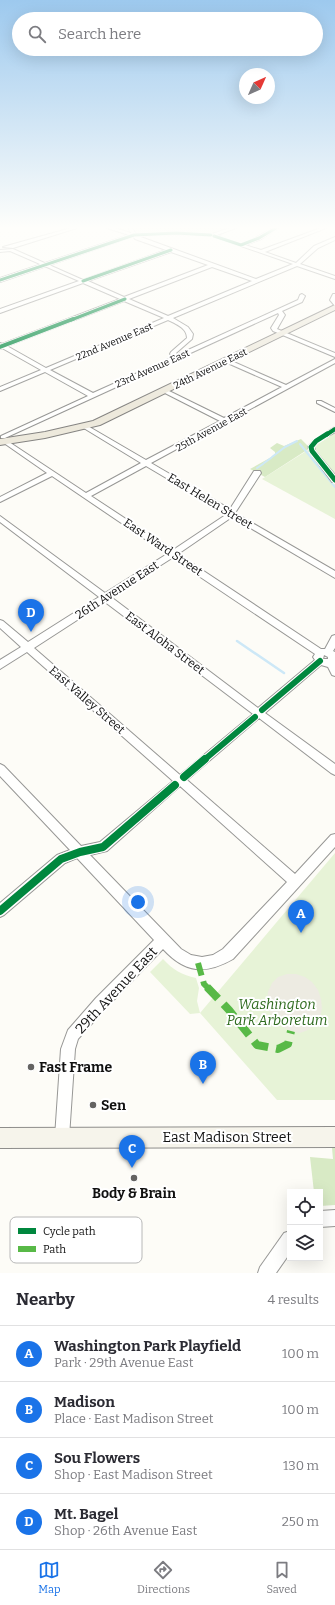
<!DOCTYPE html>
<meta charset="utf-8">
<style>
:root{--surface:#fff;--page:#f7f7f7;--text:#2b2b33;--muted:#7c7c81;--line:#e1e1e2;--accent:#1a73e8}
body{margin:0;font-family:Bitter,serif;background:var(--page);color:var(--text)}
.controls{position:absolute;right:12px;bottom:12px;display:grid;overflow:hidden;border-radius:0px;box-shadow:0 4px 16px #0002}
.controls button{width:36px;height:36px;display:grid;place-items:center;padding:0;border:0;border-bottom:1px solid var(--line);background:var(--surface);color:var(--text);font:20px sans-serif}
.compass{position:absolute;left:239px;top:68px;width:36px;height:36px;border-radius:50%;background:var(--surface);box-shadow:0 4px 16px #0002;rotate:45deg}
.you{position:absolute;left:138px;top:902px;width:14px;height:14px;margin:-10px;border:3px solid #fff;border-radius:50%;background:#1a73e8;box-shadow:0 0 0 6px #1a73e833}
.badge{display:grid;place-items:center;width:26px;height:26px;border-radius:50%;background:var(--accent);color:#fff;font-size:13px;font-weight:700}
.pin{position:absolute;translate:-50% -33px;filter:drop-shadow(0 1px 2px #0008)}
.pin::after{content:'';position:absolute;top:21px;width:14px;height:12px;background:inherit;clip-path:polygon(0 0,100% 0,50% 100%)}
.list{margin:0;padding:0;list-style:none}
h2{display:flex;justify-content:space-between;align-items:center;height:52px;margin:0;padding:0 16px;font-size:17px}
h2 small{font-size:13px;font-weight:400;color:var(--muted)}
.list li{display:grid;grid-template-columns:26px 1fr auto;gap:12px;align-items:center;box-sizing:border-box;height:56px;padding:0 16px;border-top:1px solid var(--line)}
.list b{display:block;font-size:15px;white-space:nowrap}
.list p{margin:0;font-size:13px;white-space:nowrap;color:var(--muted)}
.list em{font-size:13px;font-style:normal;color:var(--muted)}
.icon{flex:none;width:22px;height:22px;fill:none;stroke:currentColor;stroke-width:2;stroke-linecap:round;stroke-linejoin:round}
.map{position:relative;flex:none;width:335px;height:1273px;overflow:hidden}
.search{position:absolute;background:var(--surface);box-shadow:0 4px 16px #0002;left:12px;right:12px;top:12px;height:44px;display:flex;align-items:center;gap:10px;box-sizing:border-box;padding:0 14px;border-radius:22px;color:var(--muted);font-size:15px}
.sheet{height:276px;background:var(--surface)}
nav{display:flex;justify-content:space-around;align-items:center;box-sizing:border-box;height:56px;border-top:1px solid var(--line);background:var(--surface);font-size:11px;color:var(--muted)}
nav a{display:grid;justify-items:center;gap:2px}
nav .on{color:var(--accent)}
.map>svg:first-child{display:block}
</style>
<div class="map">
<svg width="335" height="1273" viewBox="0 0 335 1273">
<rect width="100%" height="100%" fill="#fdfcf7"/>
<g fill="#e7f3d7">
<polygon points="132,228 229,228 210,233 171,231 144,233 135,231"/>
<polygon points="335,433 335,519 262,479"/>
<path d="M335,853V1100H277L200,1013L190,1014L150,972L163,959C173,970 182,975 196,978L199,988L197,1001L200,1013Z"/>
</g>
<g fill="#d8eac5">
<polygon points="301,439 310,448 265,477 250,469 275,455 275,452 270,448 277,443 284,446"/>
<polygon points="332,1148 335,1148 335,1205 320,1206 320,1192 314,1192 310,1157 333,1159"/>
</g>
<polygon fill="#edebe2" points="287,974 296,974 305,977 312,982 318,990 321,999 322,1009 320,1018 315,1025 308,1030 300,1033 291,1031 282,1027 275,1021 269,1011 267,1002 268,992 272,983 278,977"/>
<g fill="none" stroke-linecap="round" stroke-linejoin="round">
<g stroke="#cde8f7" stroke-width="2">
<polyline points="300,444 335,487"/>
<polyline points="272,457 285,447 297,441"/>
<polyline points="264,463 271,458"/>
<polyline points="257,468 263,464"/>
</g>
<polyline stroke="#cde8f7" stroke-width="2.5" points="237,641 284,673"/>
<g stroke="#979795" stroke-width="2">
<g id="minor">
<polygon points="71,228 77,228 13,248 3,247"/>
<path d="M128,228H132L136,234L176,232L212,234L230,228H236L217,235C222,237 235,244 241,244C253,243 266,228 278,228L261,239L245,245L261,250L321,228H326L265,252L296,263L314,246L335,237V240L318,248L300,264L335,276V279L297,266L173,318L188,327L193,334L192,339L176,353L177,355L298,300L300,295L302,294L305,296L302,302L282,311L285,315L277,329L335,353V357L273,331L271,328L279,315L278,313L5,438H1V436L88,396L45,372L0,391V387L41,370L2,348L0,349V343L2,344L120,299L83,283L0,313V309L79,281L10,251L0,252V250L13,249L83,280L166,250L135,239ZM176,234L212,236L293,264L256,279L138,236ZM171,252L208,265L124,297L88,281ZM212,267L252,281L168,316L129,299ZM124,301L164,318L46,368L7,346ZM168,320C176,324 187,328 187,338L171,352L170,354L173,357L93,393L50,370Z"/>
<polygon points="333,294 335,294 335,306 330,300"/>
<path d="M223,359H227L286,385L335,359V363L151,463L230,509L254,471H260L261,473L235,513L335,571V578L232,517L178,554L321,649H325L332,636L335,635V648L333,651L335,652V676L332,675L328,667L321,665L265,713L335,764V775L331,773L259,718L187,780L295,874L331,835L335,834V847L233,959C205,975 185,973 163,949L106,1008L78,1039L75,1049L69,1137L67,1142L62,1144L57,1142L55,1137L61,1049L68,1030L96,998L154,940L77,858L65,863L4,915L0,917V903L57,855L70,850L0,776V764L4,766L81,846L100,842L173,781L27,652L0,669V660L21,647L0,628V620L3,621L28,642L99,597L0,522V516L105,593L167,554L52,476L0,502V497L47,473L1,441L2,440H6L86,493L141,463L82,427V425H86L146,460L220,421L161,391V389H165L224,418L282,387L223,361ZM146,466L227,514L173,550L91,496ZM172,558L315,654L313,657L315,660L258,708L111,597ZM105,602L253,714L180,775L34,648ZM324,655L328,657V659H323ZM180,786L287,882L223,949L213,955L202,957L191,955L181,949L90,855L107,851Z"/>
<polygon points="317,401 321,401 335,408 335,412 317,403"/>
<polygon points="335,427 335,432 318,442 314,447 315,451 335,475 335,482 332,482 310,452 308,447 314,440"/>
<polygon points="335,1210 335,1226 320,1227 320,1211"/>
<polygon points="290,1231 290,1253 276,1273 258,1273 260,1267 284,1233"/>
</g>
</g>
<g stroke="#979795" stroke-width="2">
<polygon id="tertiary" points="107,228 115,228 137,235 0,282 0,278 129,235"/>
</g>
<g stroke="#8e8d8b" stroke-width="2">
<polygon id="secondary" points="335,1127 335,1147 0,1148 0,1128"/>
</g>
<g stroke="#858482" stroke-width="2">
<polygon id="primary" points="335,305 335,310 100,425 45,438 0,445 0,439 45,432 93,421"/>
</g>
<use href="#minor" fill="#fffffe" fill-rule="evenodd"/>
<use href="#tertiary" fill="#fffffe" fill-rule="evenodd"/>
<use href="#secondary" fill="#f6f4eb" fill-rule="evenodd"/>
<use href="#primary" fill="#ede9dc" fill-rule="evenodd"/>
<polyline stroke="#58b947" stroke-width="6" stroke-dasharray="13 6" stroke-linecap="butt" points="198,963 204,984 208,988"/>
<polyline stroke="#58b947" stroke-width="8" stroke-dasharray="16 8" stroke-linecap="butt" points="207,987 229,1010 257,1045 278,1049 288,1044 291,1031"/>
<g stroke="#fff" stroke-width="4.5">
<g id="cycleway-far4">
<polyline points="214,236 241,245 259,238 276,228"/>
<polyline points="0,280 134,235 176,233 211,235"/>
<polyline points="83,281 171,250"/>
<polyline points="71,320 125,299"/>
</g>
</g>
<g stroke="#fff" stroke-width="5.5">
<g id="cycleway-far3">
<polyline points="0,347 73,319"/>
<polyline points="326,435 335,429"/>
</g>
</g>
<g stroke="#fff" stroke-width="7">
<polyline id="cycleway-far2" points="327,434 316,441 311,447 312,451 335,480"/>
</g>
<g stroke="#fff" stroke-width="8">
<g id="cycleway-far1">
<polyline points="262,710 320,661"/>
<polyline points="204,760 255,717"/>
</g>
</g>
<g stroke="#fff" stroke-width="10">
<g id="cycleway">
<polyline points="184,777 205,759"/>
<polyline points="0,911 61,859 80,852 103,847 175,785"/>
</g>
</g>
<use href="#cycleway-far4" stroke="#00873e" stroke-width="3"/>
<use href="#cycleway-far3" stroke="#00873e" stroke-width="4"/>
<use href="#cycleway-far2" stroke="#00873e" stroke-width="5"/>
<use href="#cycleway-far1" stroke="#00873e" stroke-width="6"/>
<use href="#cycleway" stroke="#00873e" stroke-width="8"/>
</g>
<linearGradient id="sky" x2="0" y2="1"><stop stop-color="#9dc9ee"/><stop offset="0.56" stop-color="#fefefb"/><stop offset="1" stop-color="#fefefb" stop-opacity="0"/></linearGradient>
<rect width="335" height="406" fill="url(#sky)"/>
<g fill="#646362" stroke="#fff" stroke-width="1.5">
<circle cx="31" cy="1067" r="4"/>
<circle cx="93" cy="1105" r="4"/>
<circle cx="134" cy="1178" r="4"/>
</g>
<g text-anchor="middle" stroke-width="4" stroke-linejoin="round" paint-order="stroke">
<g font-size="10" fill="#111" stroke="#fff">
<text transform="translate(114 341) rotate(-23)" y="4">22nd Avenue East</text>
<text transform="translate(152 368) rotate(-24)" y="4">23rd Avenue East</text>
<text transform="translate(210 368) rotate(-26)" y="4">24th Avenue East</text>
<text transform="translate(211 429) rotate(-29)" y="4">25th Avenue East</text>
</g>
<g font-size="12" fill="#111" stroke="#fff">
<text transform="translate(210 501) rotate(31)" y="4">East Helen Street</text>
<text transform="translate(163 547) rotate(34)" y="4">East Ward Street</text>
<text transform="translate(117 590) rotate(-33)" y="4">26th Avenue East</text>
<text transform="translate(165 643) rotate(37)" y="4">East Aloha Street</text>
<text transform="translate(87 700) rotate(41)" y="4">East Valley Street</text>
</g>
<g font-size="14" fill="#111" stroke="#fff">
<text transform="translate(116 990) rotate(-47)" y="5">29th Avenue East</text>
<text x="227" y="1142">East Madison Street</text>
</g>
<g font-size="14" font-style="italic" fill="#2f6b1f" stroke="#fff">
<text x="277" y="1009">Washington<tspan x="277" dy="16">Park Arboretum</tspan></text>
</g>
<g font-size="14" font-weight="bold" fill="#111" stroke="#fff" text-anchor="start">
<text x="39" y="1072">Fast Frame</text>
<text x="101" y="1110">Sen</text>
<text x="134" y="1198" text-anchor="middle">Body &amp; Brain</text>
</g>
</g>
<rect x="10" y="1217" width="132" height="46" rx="6" fill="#fff" stroke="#b8b8b8" stroke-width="1"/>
<rect x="18" y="1228" width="18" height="6" fill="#00873e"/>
<rect x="18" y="1246" width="18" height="6" fill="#58b947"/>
<g font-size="11" fill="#111">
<text x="43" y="1235">Cycle path</text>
<text x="43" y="1253">Path</text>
</g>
</svg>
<div class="controls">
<button><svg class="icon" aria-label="locate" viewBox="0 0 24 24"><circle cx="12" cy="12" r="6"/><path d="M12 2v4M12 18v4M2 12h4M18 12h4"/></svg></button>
<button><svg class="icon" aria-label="layers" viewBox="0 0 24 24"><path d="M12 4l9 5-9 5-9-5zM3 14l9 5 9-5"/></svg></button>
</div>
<svg class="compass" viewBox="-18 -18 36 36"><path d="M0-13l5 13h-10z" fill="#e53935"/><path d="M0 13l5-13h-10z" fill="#7c7c81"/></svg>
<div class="you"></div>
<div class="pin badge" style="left:301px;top:933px">A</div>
<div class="pin badge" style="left:203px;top:1084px">B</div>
<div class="pin badge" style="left:132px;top:1168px">C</div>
<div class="pin badge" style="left:31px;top:632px">D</div>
<div class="search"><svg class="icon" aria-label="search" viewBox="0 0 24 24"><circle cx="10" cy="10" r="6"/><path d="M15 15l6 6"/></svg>Search here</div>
</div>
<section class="sheet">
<h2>Nearby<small>4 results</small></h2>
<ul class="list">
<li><span class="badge">A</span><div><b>Washington Park Playfield</b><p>Park · 29th Avenue East</p></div><em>100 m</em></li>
<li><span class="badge">B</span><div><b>Madison</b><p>Place · East Madison Street</p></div><em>100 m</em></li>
<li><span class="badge">C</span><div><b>Sou Flowers</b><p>Shop · East Madison Street</p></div><em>130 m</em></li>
<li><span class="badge">D</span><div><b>Mt. Bagel</b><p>Shop · 26th Avenue East</p></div><em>250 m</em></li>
</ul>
</section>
<nav>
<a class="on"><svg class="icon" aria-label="map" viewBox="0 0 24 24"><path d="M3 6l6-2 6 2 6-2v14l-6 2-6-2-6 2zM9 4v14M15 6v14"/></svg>Map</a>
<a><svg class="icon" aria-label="directions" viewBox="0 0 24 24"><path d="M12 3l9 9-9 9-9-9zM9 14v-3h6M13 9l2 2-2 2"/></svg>Directions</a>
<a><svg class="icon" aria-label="saved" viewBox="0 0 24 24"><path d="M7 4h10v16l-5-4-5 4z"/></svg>Saved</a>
</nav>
